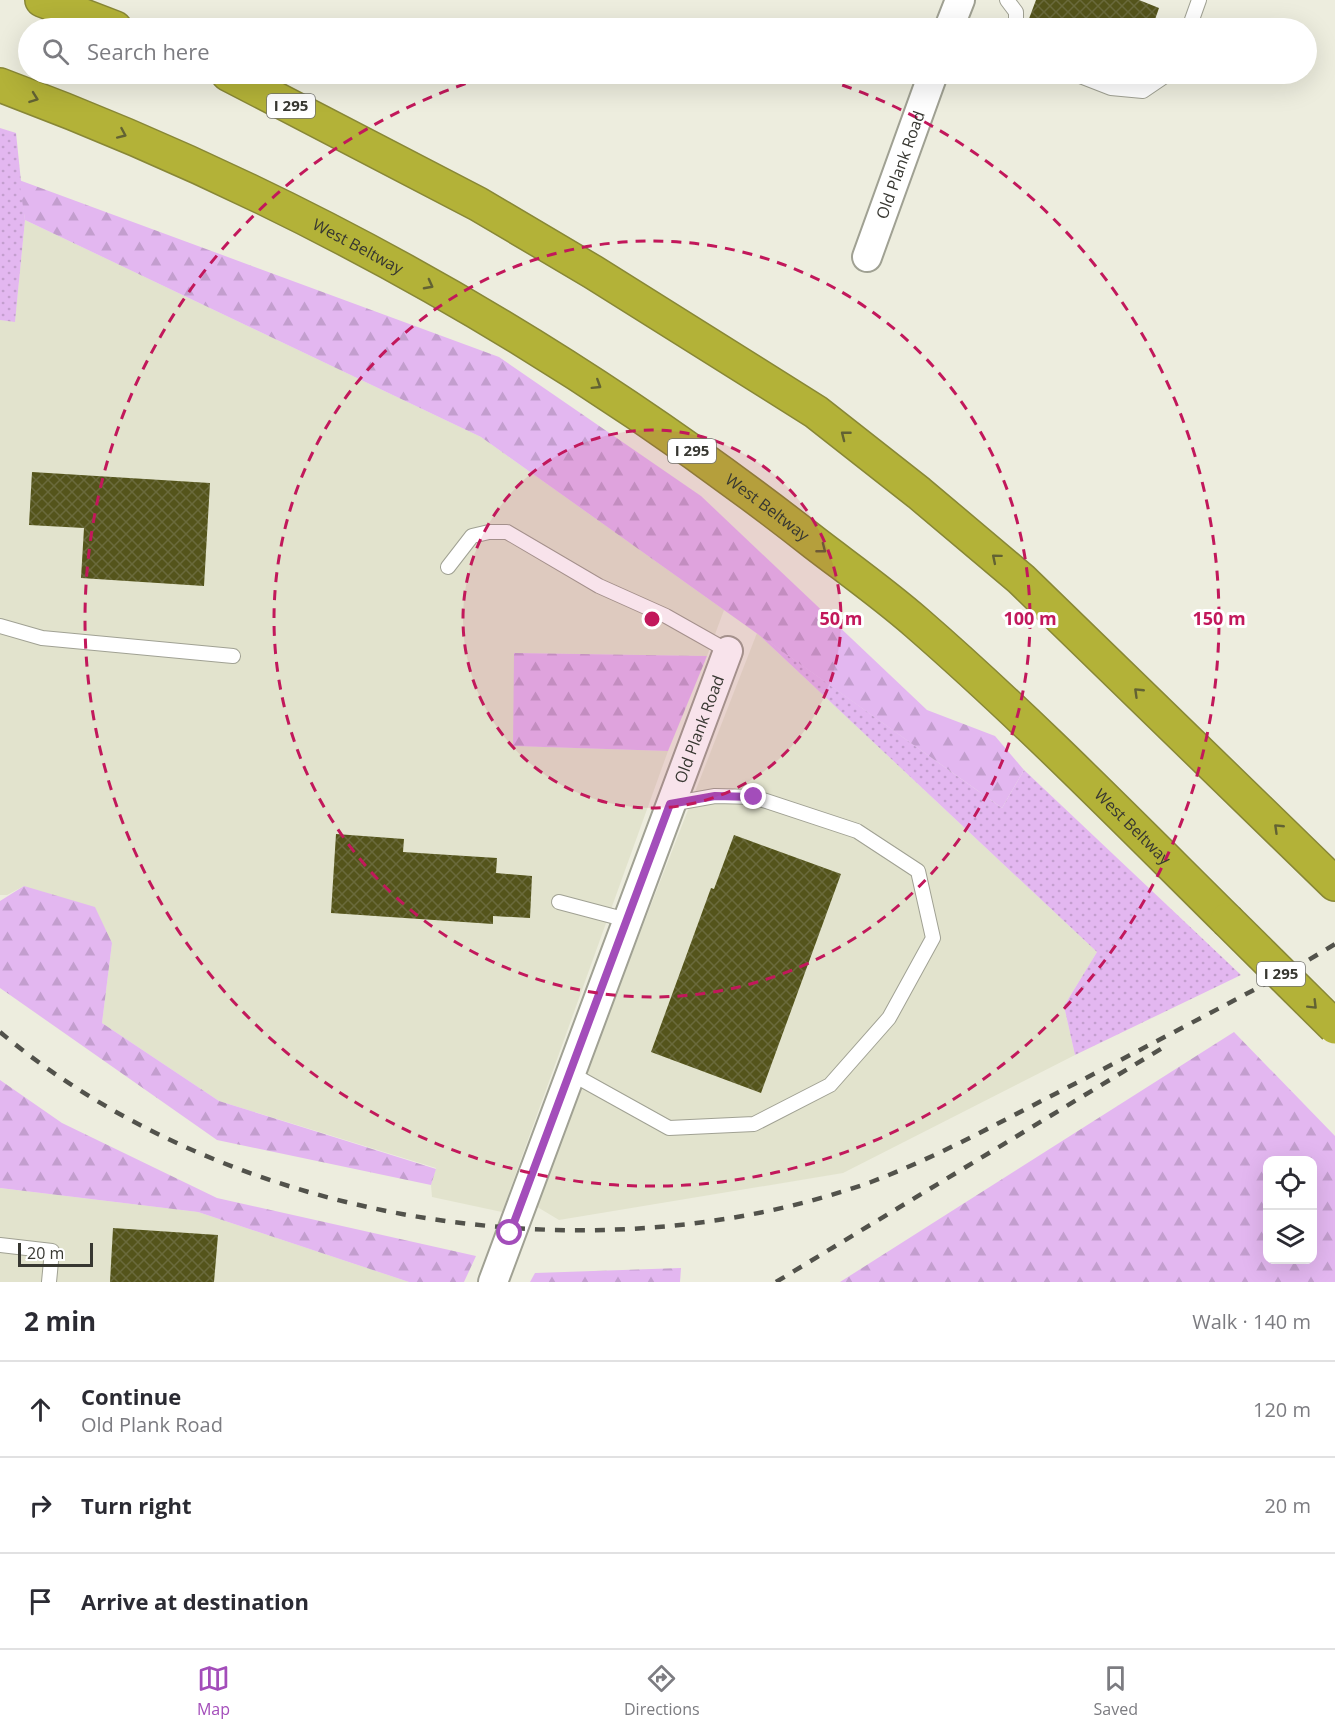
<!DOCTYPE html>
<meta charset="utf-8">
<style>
:root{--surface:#fff;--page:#f2f2f3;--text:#2b2b33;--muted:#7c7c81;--line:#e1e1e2;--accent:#a34dba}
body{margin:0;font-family:"Open Sans",sans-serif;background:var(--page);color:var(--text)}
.controls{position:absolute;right:18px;bottom:18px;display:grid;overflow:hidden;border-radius:12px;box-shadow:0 6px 24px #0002}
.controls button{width:54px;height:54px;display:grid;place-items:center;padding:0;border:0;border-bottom:2px solid var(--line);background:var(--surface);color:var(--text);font:30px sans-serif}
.scale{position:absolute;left:18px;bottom:15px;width:75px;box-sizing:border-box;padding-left:6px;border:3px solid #373731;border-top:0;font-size:16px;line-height:21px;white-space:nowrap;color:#373731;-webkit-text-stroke:4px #fff;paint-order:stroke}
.stop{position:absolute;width:18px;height:18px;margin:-14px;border:4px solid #a34dba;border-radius:50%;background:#fff}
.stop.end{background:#a34dba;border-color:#fff;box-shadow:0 2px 6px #0008}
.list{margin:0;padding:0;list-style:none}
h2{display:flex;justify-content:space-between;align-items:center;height:78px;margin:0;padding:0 24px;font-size:26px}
h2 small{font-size:20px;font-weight:400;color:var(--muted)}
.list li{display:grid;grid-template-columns:39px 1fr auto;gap:18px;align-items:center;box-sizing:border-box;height:96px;padding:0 24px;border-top:2px solid var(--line)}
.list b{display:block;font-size:22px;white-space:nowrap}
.list p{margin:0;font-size:20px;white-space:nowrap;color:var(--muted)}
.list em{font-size:20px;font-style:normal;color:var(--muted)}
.icon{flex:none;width:33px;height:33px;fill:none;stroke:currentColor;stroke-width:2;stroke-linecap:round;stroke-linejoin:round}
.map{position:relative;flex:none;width:1335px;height:1282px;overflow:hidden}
.search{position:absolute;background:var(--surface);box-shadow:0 6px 24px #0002;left:18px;right:18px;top:18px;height:66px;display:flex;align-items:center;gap:15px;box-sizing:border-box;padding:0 21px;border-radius:33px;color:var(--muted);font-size:22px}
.sheet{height:366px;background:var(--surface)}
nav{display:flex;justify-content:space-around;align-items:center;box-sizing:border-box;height:84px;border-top:2px solid var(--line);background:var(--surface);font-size:16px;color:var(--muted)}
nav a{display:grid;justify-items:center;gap:3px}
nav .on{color:var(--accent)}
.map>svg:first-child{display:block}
</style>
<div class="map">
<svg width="1335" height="1282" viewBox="0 0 1335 1282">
<defs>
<pattern id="grass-dots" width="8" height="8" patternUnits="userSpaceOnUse" patternTransform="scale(1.5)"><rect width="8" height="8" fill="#e3b7f0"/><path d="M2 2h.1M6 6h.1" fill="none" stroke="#c39ece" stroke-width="1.8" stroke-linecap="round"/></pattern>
<pattern id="forest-firs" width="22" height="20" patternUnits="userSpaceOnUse" patternTransform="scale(1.5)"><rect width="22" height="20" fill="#e3b7f0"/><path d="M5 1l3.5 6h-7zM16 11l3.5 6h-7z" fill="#c39ece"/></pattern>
<pattern id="building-cross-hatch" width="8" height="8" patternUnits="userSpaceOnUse" patternTransform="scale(1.5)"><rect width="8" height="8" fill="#54541b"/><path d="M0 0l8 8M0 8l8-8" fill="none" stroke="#6a6a3c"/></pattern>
</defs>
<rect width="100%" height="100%" fill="#ededde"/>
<g fill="#e2e3cd">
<polygon points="25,220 481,437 724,610 707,656 514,653 514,746 668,751 502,1212 432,1197 431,1185 436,1168 219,1101 102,1023 112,943 24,886 7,895 0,895 0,320 15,321"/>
<polygon points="757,633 1097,952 1064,1006 1075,1055 843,1173 559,1220 534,1205"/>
<polygon points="0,1188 198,1212 409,1282 0,1282"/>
</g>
<g fill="url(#grass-dots)">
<polygon points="0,128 16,133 25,220 15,322 0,320"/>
<polygon points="757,633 1002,808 1024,770 1241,975 1075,1055 1064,1006 1097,952"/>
</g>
<g fill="url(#forest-firs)" fill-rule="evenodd">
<polygon points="19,180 499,357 701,496 927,710 995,736 1024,770 1002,808 481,437 25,220"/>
<polygon points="514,653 707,656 668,751 513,746"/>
<polygon points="24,886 95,907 112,943 102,1023 219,1101 436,1169 431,1185 217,1140 0,988 0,901"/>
<path d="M1234,1032L1335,1136V1282H840ZM1312,1160V1260H1268V1160Z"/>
<polygon points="0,1080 62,1123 217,1198 476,1256 464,1282 409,1282 198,1212 0,1188"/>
<polygon points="681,1268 680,1282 530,1282 535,1273"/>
</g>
<g fill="url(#building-cross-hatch)">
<polygon points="1036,0 1139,0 1159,8 1152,28 1039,28 1027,24"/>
<polygon points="32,472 210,483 204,586 81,578 84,528 29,525"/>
<polygon points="336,834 404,839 403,852 497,858 496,873 532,876 530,918 493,916 493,924 331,913"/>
<polygon points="734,835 841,874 761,1093 651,1052 711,888 714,889"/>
<polygon points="113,1228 218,1235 214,1282 110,1282"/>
</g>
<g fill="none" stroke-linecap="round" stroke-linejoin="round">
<g stroke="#a0a193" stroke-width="16">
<g id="lane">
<polyline points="1007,0 1016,12 1016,28"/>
<polyline points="1189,28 1199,0"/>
<polyline points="1075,74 1111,88 1143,91 1168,74"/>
<polyline points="448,567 472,536 489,532 507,532 599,586 666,616 728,651"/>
<polyline points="0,626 42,638 233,656"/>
<polyline points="559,902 627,920"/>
<polyline points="570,1073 669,1128 754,1124 830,1085 889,1018 933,938 918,871 857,831 754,797 715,796 670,804"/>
<polyline points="0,1245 52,1251 49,1282"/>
</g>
</g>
<g stroke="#a0a193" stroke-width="32">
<g id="street">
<polyline points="949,28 960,0"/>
<path id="s1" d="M867,257L933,74"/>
<path id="s2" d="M493,1282L728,651"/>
</g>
</g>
<g stroke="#888736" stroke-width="36">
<g id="highway">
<polyline points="42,0 115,28"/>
<polyline points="228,74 478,204 593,272 816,412 919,493 1021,579 1335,884"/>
<path id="s3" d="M0,85C295,195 569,350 816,544C850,570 885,595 917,623C1025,717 1125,819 1227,920"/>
</g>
</g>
<use href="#lane" stroke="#fff" stroke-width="14"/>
<use href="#street" stroke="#fff" stroke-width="28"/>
<use href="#highway" stroke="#b3b238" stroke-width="33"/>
<g stroke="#52524b" stroke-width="4.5" stroke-dasharray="10 10" stroke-linecap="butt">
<polyline points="1292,970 1335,944"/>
<path d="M0,1032C229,1224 591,1282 871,1182C932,1159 991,1127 1049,1097C1133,1054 1216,1010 1299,966"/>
<polyline points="776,1282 1169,1044"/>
</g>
<g stroke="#888736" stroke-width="36" stroke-linecap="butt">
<polyline id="highway-bridge" points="1227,920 1335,1027"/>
</g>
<use href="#highway-bridge" stroke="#b3b238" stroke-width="33"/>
</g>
<defs><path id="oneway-chevron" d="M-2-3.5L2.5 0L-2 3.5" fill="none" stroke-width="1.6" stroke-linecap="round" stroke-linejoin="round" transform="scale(1.5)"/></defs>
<g stroke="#626233">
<use href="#oneway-chevron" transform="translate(34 98) rotate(20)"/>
<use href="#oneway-chevron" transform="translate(122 134) rotate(24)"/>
<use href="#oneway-chevron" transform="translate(429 285) rotate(28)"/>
<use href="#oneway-chevron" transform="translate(597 385) rotate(32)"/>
<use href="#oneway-chevron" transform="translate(845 435) rotate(-142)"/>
<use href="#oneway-chevron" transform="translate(822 549) rotate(38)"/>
<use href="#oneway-chevron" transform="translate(996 558) rotate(-140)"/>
<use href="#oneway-chevron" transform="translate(1138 692) rotate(-136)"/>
<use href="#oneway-chevron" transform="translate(1278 828) rotate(-136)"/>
<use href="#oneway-chevron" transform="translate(1313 1005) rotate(45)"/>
</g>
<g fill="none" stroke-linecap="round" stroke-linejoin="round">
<polyline stroke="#a34dba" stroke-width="8" points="510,1233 670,804 715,796 754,797"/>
</g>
<circle cx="652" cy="619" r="189" fill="#c2185b" fill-opacity=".12"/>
<g fill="none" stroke="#c2185b" stroke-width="3" stroke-dasharray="10 8">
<circle cx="652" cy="619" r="189"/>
<circle cx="652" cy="619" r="378"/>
<path d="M808 74A567 567 0 1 1 496 74"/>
</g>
<g text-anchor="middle" stroke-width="6" stroke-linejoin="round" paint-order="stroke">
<g fill="#fff" stroke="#73736f" stroke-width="1.5">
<rect x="267" y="94" width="48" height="24" rx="4.5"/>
<rect x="668" y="439" width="48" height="24" rx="4.5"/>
<rect x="1257" y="962" width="48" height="24" rx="4.5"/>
</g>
<g font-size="15" font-weight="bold" fill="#373731">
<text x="291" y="111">I 295</text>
<text x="692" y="456">I 295</text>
<text x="1281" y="979">I 295</text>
</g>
<g font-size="16" fill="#373731" stroke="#fff">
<text dy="6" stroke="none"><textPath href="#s1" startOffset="98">Old Plank Road</textPath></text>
<text dy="6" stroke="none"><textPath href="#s3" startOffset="393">West Beltway</textPath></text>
<text dy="6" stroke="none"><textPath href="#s3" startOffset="879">West Beltway</textPath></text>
<text dy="6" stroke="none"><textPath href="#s2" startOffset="590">Old Plank Road</textPath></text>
<text dy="6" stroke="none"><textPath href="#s3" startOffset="1365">West Beltway</textPath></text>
</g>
</g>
<circle cx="652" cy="619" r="9" fill="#c2185b" stroke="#fff" stroke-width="3"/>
<g font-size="18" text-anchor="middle" font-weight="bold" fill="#c2185b" stroke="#fff" stroke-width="6" stroke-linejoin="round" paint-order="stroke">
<text x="841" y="625">50 m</text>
<text x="1030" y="625">100 m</text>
<text x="1219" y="625">150 m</text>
</g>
</svg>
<div class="controls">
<button><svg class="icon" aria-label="locate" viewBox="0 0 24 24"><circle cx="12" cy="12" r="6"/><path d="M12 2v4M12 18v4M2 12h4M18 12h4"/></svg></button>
<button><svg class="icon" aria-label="layers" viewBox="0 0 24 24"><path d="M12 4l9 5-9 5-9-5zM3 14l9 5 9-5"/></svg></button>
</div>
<div class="scale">20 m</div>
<div class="stop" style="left:510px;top:1233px"></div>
<div class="stop end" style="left:754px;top:797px"></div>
<div class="search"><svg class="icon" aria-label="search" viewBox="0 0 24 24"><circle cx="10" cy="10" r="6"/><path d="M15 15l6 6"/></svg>Search here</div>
</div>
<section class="sheet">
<h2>2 min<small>Walk · 140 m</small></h2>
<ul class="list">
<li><svg class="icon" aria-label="ahead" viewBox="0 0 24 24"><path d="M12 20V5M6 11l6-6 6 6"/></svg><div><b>Continue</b><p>Old Plank Road</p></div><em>120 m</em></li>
<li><svg class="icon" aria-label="right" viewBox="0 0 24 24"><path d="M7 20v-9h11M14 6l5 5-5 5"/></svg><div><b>Turn right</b></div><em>20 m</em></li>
<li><svg class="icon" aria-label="arrive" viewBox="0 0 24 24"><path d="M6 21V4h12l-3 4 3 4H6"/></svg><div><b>Arrive at destination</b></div></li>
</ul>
</section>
<nav>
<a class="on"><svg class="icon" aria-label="map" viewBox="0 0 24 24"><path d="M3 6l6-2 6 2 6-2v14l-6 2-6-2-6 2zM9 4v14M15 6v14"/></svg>Map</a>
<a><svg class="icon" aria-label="directions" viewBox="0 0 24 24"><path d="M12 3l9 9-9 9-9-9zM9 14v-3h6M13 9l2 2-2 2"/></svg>Directions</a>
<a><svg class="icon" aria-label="saved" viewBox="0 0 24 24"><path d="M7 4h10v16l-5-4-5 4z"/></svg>Saved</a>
</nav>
